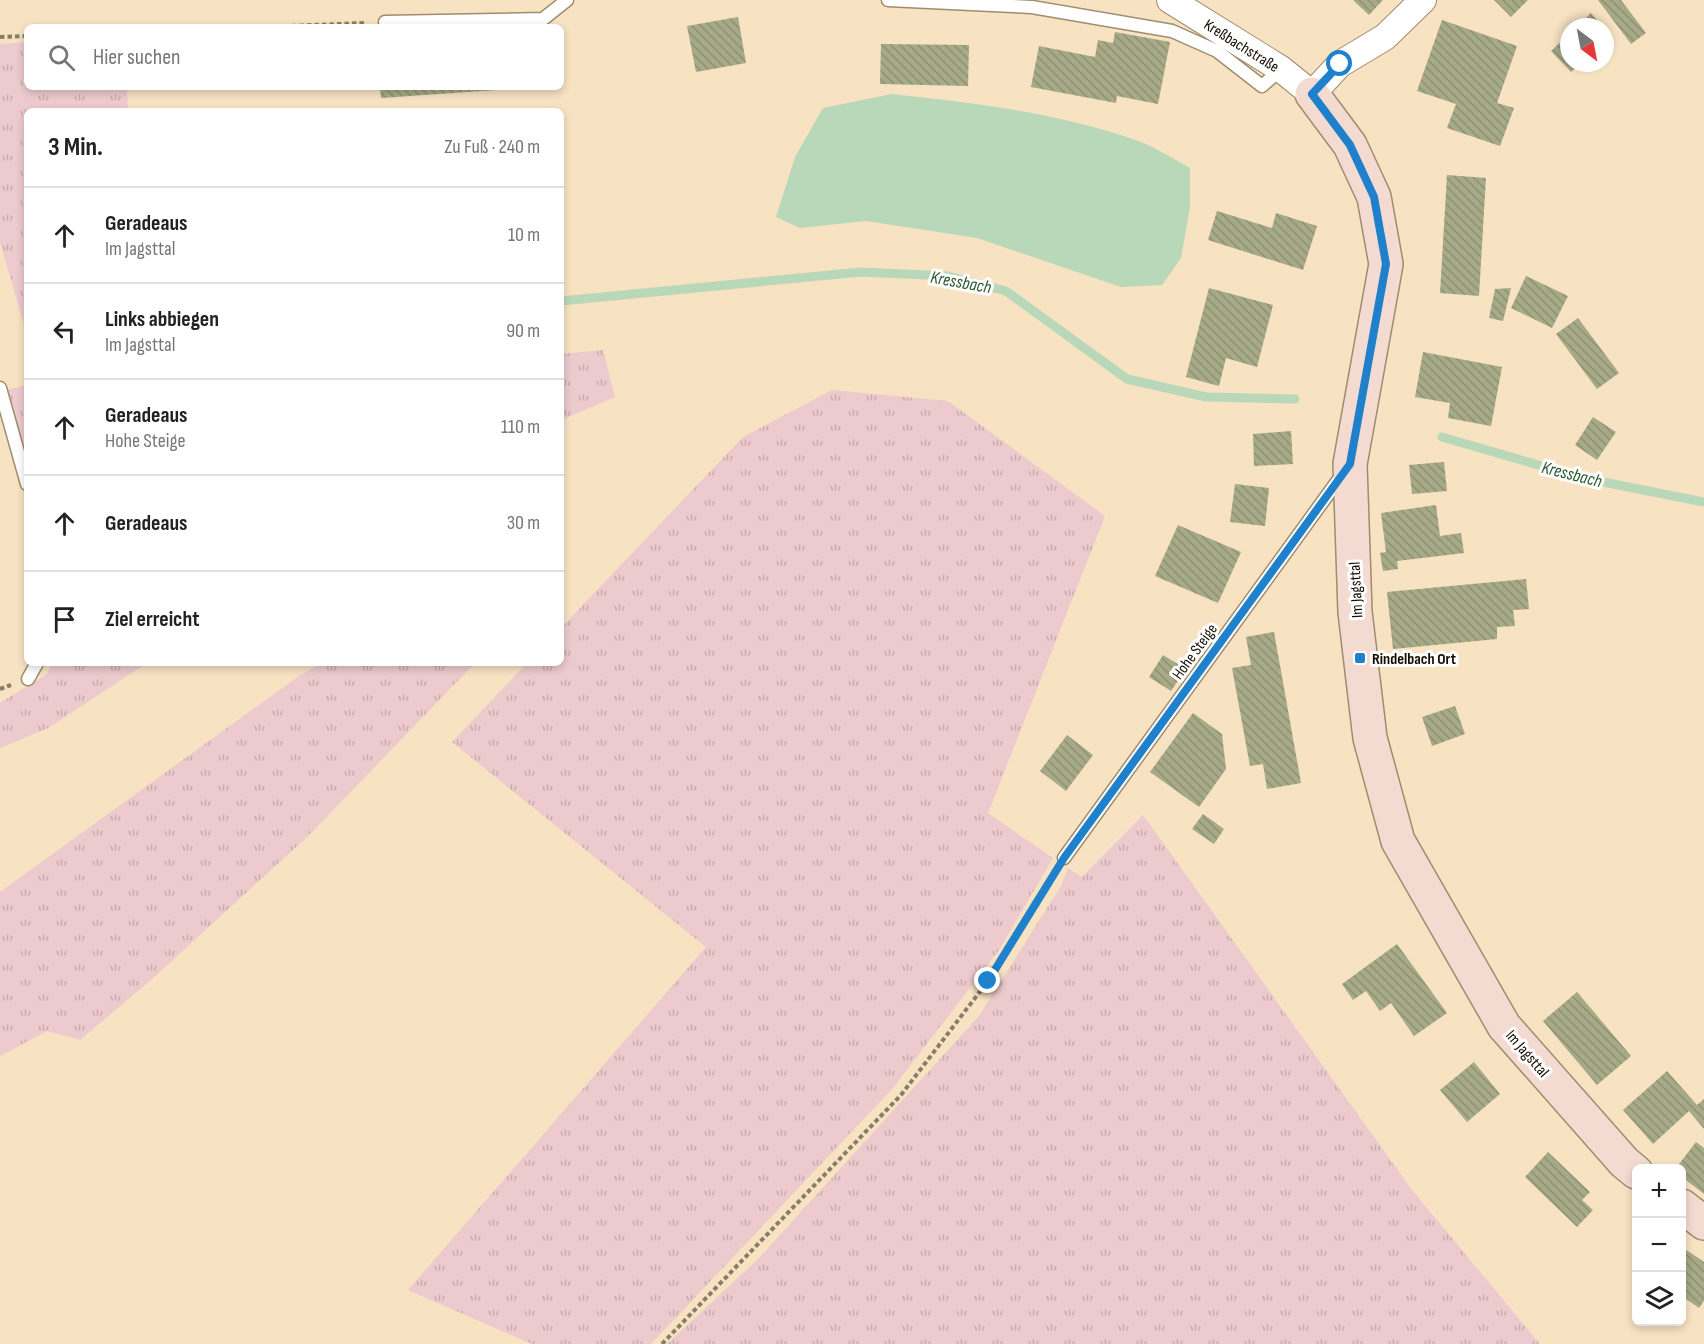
<!DOCTYPE html>
<html lang="de">
<meta charset="utf-8">
<style>
:root{--surface:#fff;--page:#f6f6f6;--text:#222;--muted:#767676;--line:#e0e0e0}
body{margin:0;font-family:"Sofia Sans Condensed",sans-serif;background:var(--page);color:var(--text)}
.controls{position:absolute;right:18px;bottom:18px;display:grid;overflow:hidden;border-radius:9px;box-shadow:0 3px 9px #0003}
.controls button{width:54px;height:54px;display:grid;place-items:center;padding:0;border:0;border-bottom:2px solid var(--line);background:var(--surface);color:var(--text);font:30px sans-serif}
.compass{position:absolute;left:1560px;top:18px;width:54px;height:54px;border-radius:50%;background:var(--surface);box-shadow:0 3px 9px #0003;rotate:148deg}
.stop{position:absolute;width:18px;height:18px;margin:-14px;border:4px solid #1f80cc;border-radius:50%;background:#fff}
.stop.end{background:#1f80cc;border-color:#fff;box-shadow:0 2px 6px #0008}
.list{margin:0;padding:0;list-style:none}
h2{display:flex;justify-content:space-between;align-items:center;height:78px;margin:0;padding:0 24px;font-size:26px}
h2 small{font-size:20px;font-weight:400;color:var(--muted)}
.list li{display:grid;grid-template-columns:39px 1fr auto;gap:18px;align-items:center;box-sizing:border-box;height:96px;padding:0 24px;border-top:2px solid var(--line)}
.list b{display:block;font-size:22px;white-space:nowrap}
.list p{margin:0;font-size:20px;white-space:nowrap;color:var(--muted)}
.list em{font-size:20px;font-style:normal;color:var(--muted)}
.icon{flex:none;width:33px;height:33px;fill:none;stroke:currentColor;stroke-width:2;stroke-linecap:round;stroke-linejoin:round}
.map{position:relative;flex:none;width:1704px;height:1344px;overflow:hidden}
.search{position:absolute;background:var(--surface);box-shadow:0 3px 9px #0003;left:24px;top:24px;width:540px;height:66px;display:flex;align-items:center;gap:15px;box-sizing:border-box;padding:0 21px;border-radius:9px;color:var(--muted);font-size:22px}
.panel{position:absolute;background:var(--surface);box-shadow:0 3px 9px #0003;left:24px;top:108px;width:540px;height:558px;border-radius:9px}
.map>svg:first-child{display:block}
</style>
<div class="map">
<svg width="1704" height="1344" viewBox="0 0 1704 1344">
<defs>
<pattern id="grass-tufts" width="24" height="20" patternUnits="userSpaceOnUse" patternTransform="scale(1.5)"><rect width="24" height="20" fill="#eccace"/><path d="M3 7l-1-3M5 7V3M7 7l1-3M15 17l-1-3M17 17v-4M19 17l1-3" fill="none" stroke="#caacaf"/></pattern>
<pattern id="building-back-hatch" width="6" height="6" patternUnits="userSpaceOnUse" patternTransform="scale(1.5)"><rect width="6" height="6" fill="#a6aa87"/><path d="M-1 5l2 2M0 0l6 6M5-1l2 2" fill="none" stroke="#8e9173"/></pattern>
</defs>
<rect width="100%" height="100%" fill="#f7e2c2"/>
<g fill="url(#grass-tufts)">
<polygon points="27,42 27,87 127,87 128,111 27,111 27,335 0,242 0,44"/>
<polygon points="603,350 615,397 561,420 561,354"/>
<polygon points="27,385 27,454 6,390"/>
<polygon points="832,390 948,401 1105,516 988,813 1053,858 999,950 893,1088 651,1344 532,1344 408,1290 706,947 452,742 527,663 561,663 561,628 743,437"/>
<polygon points="52,663 147,663 48,728 0,748 0,703 47,674"/>
<polygon points="322,663 475,663 306,838 152,979 80,1040 47,1031 0,1056 0,892 299,676"/>
<polygon points="1143,815 1412,1190 1540,1344 667,1344 759,1258 979,1016 1061,886 1068,868 1082,877"/>
</g>
<path fill="#b8d8b9" d="M892,94C974,103 1063,113 1141,142C1158,149 1174,159 1190,168V207L1181,258L1162,285L1121,287L977,238L866,221L800,228L776,217L795,157L823,108Z"/>
<g fill="none" stroke-linecap="round" stroke-linejoin="round">
<g stroke="#b8d8b9" stroke-width="9">
<polyline points="561,301 861,272 948,276 1006,291 1127,379 1206,397 1295,399"/>
<polyline points="1442,437 1583,478 1704,502"/>
</g>
</g>
<g fill="url(#building-back-hatch)">
<polygon points="1353,0 1383,0 1369,15"/>
<polygon points="1494,0 1528,0 1511,17"/>
<polygon points="1598,0 1621,0 1646,33 1631,44"/>
<polygon points="1591,13 1603,27 1576,27"/>
<polygon points="738,17 746,63 696,72 687,26"/>
<polygon points="1442,20 1517,46 1497,103 1514,108 1500,146 1447,128 1456,104 1417,91"/>
<polygon points="1115,32 1170,42 1158,104 1117,96 1116,103 1031,87 1039,46 1095,57 1098,40 1113,43"/>
<polygon points="1569,34 1569,63 1581,63 1571,72 1551,51"/>
<polygon points="881,44 969,45 968,86 880,84"/>
<polygon points="380,87 497,87 497,90 381,98"/>
<polygon points="1447,175 1486,178 1479,296 1440,293"/>
<polygon points="1217,211 1272,228 1276,213 1317,226 1303,270 1208,240"/>
<polygon points="1526,276 1568,296 1552,328 1511,308"/>
<polygon points="1209,288 1273,305 1257,367 1226,358 1219,386 1186,377"/>
<polygon points="1511,288 1503,321 1489,318 1495,289"/>
<polygon points="1578,318 1619,373 1597,389 1556,334"/>
<polygon points="1423,352 1502,367 1491,426 1448,418 1450,403 1415,397"/>
<polygon points="1593,417 1616,432 1597,460 1575,445"/>
<polygon points="1291,431 1293,464 1254,466 1253,434"/>
<polygon points="1444,462 1447,491 1412,494 1409,465"/>
<polygon points="1235,484 1269,488 1265,526 1230,522"/>
<polygon points="1436,505 1440,536 1461,533 1464,553 1397,561 1398,569 1383,571 1380,553 1386,552 1381,513"/>
<polygon points="1178,525 1241,552 1218,603 1155,576"/>
<polygon points="1526,579 1529,609 1513,610 1515,626 1497,627 1497,639 1393,649 1387,592"/>
<polygon points="1274,632 1301,783 1267,789 1263,764 1250,766 1232,668 1251,665 1246,637"/>
<polygon points="1163,655 1186,669 1171,691 1149,677"/>
<polygon points="1455,706 1465,734 1432,746 1422,717"/>
<polygon points="1193,713 1222,734 1226,769 1199,807 1150,772"/>
<polygon points="1067,735 1093,755 1066,791 1040,771"/>
<polygon points="1203,814 1224,829 1214,844 1192,829"/>
<polygon points="1397,944 1447,1013 1414,1036 1391,1003 1380,1011 1366,991 1353,1000 1342,984"/>
<polygon points="1577,992 1631,1056 1597,1085 1543,1021"/>
<polygon points="1474,1062 1500,1094 1467,1122 1440,1090"/>
<polygon points="1667,1071 1697,1105 1704,1099 1704,1129 1689,1111 1653,1144 1623,1110"/>
<polygon points="1696,1142 1704,1148 1704,1194 1682,1177 1682,1168 1676,1168"/>
<polygon points="1548,1152 1590,1192 1582,1200 1593,1210 1577,1227 1525,1177"/>
<polygon points="1685,1249 1704,1262 1704,1301 1699,1308 1682,1296 1682,1254"/>
</g>
<g fill="none" stroke-linecap="round" stroke-linejoin="round">
<g stroke="#a08c6e" stroke-width="15">
<g id="lane">
<polyline points="888,0 1032,7 1172,31 1217,51 1262,86 1281,69"/>
<polyline points="385,22 543,19 567,0"/>
<polyline points="0,388 27,484"/>
<polyline points="28,679 37,663"/>
<polyline points="1064,858 1342,475"/>
</g>
</g>
<g stroke="#a08c6e" stroke-width="28">
<polyline id="street" points="1170,0 1281,69 1312,94 1340,64 1385,37 1423,0"/>
</g>
<g stroke="#a08c6e" stroke-width="36">
<g id="secondary">
<polyline points="1312,94 1350,145 1374,197 1386,264 1350,464 1355,612 1370,738 1398,841 1504,1026 1624,1162 1636,1172"/>
<polyline points="1682,1206 1704,1223"/>
</g>
</g>
<g stroke="#8a7c67" stroke-width="4" stroke-dasharray="4.5 3" stroke-linecap="butt">
<polyline points="262,27 366,23"/>
<polyline points="0,37 27,36"/>
<polyline points="0,689 11,685"/>
<polyline points="662,1344 901,1095 988,981 1054,874"/>
</g>
<use href="#lane" stroke="#fff" stroke-width="12"/>
<use href="#street" stroke="#fff" stroke-width="26"/>
<use href="#secondary" stroke="#f3dbd1" stroke-width="33"/>
</g>
<g fill="none" stroke-linecap="round" stroke-linejoin="round">
<polyline stroke="#1f80cc" stroke-width="8" points="988,981 1064,858 1350,464 1386,264 1374,197 1350,145 1312,94 1340,64"/>
</g>
<rect fill="#1f80cc" stroke="#fff" stroke-width="2" x="1354" y="652" width="12" height="12" rx="3"/>
<g text-anchor="middle" stroke-width="6" stroke-linejoin="round" paint-order="stroke">
<g font-size="16" fill="#140d03" stroke="#fff">
<text transform="translate(1242 45) rotate(32)" y="6">Kreßbachstraße</text>
<text transform="translate(1355 590) rotate(-93)" y="6">Im Jagsttal</text>
<text transform="translate(1194 651) rotate(-54)" y="6">Hohe Steige</text>
<text transform="translate(1528 1053) rotate(49)" y="6">Im Jagsttal</text>
</g>
<g font-size="16" font-weight="bold" fill="#140d03" stroke="#fff" text-anchor="start">
<text x="1372" y="664">Rindelbach Ort</text>
</g>
<g font-size="18" font-style="italic" fill="#2c5a31" stroke="#fff">
<text transform="translate(961 282) rotate(10)" y="6">Kressbach</text>
<text transform="translate(1572 474) rotate(14)" y="6">Kressbach</text>
</g>
</g>
</svg>
<div class="controls">
<button>+</button>
<button>−</button>
<button><svg class="icon" aria-label="layers" viewBox="0 0 24 24"><path d="M12 4l9 5-9 5-9-5zM3 14l9 5 9-5"/></svg></button>
</div>
<svg class="compass" viewBox="-18 -18 36 36"><path d="M0-13l5 13h-10z" fill="#e53935"/><path d="M0 13l5-13h-10z" fill="#767676"/></svg>
<div class="stop" style="left:1340px;top:64px"></div>
<div class="stop end" style="left:988px;top:981px"></div>
<div class="search"><svg class="icon" aria-label="search" viewBox="0 0 24 24"><circle cx="10" cy="10" r="6"/><path d="M15 15l6 6"/></svg>Hier suchen</div>
<section class="panel">
<h2>3 Min.<small>Zu Fuß · 240 m</small></h2>
<ul class="list">
<li><svg class="icon" aria-label="ahead" viewBox="0 0 24 24"><path d="M12 20V5M6 11l6-6 6 6"/></svg><div><b>Geradeaus</b><p>Im Jagsttal</p></div><em>10 m</em></li>
<li><svg class="icon" aria-label="left" viewBox="0 0 24 24"><path d="M17 20v-9H6M10 6l-5 5 5 5"/></svg><div><b>Links abbiegen</b><p>Im Jagsttal</p></div><em>90 m</em></li>
<li><svg class="icon" aria-label="ahead" viewBox="0 0 24 24"><path d="M12 20V5M6 11l6-6 6 6"/></svg><div><b>Geradeaus</b><p>Hohe Steige</p></div><em>110 m</em></li>
<li><svg class="icon" aria-label="ahead" viewBox="0 0 24 24"><path d="M12 20V5M6 11l6-6 6 6"/></svg><div><b>Geradeaus</b></div><em>30 m</em></li>
<li><svg class="icon" aria-label="arrive" viewBox="0 0 24 24"><path d="M6 21V4h12l-3 4 3 4H6"/></svg><div><b>Ziel erreicht</b></div></li>
</ul>
</section>
</div>
